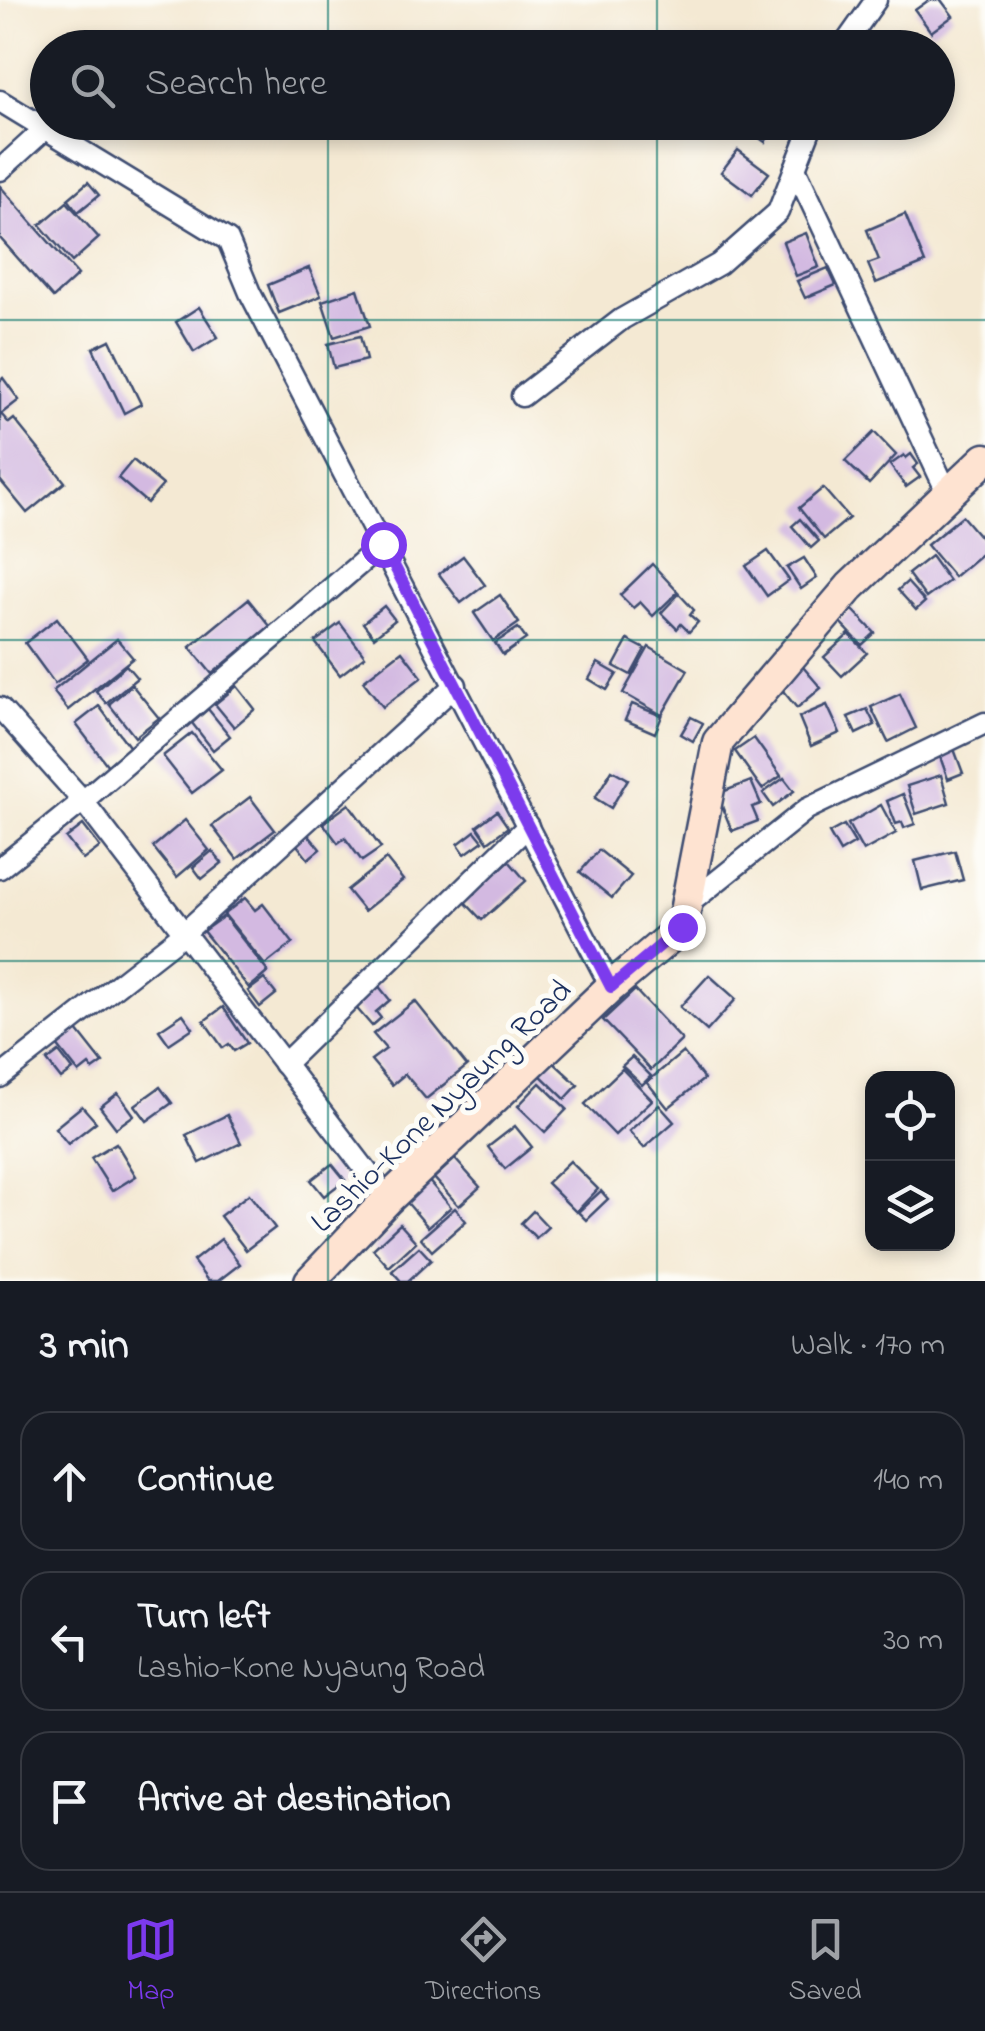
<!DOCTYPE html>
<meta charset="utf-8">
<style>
:root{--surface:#171b24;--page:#20242c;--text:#f1f3f6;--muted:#9ea1a6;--line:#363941;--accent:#7c3aed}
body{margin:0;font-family:"Indie Flower",sans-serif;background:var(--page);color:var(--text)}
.controls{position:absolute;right:30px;bottom:30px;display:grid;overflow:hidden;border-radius:20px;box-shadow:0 5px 15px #0003}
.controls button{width:90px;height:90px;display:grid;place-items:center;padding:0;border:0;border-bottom:2px solid var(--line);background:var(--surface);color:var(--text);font:50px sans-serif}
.stop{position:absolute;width:30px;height:30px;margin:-22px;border:8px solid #7c3aed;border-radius:50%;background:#fff}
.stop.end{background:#7c3aed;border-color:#fff;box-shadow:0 2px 10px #0008}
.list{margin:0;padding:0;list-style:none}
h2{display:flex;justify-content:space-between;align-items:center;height:130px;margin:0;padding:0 40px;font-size:42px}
h2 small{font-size:32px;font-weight:400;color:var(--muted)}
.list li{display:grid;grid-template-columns:65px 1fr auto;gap:30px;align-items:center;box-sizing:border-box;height:140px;margin:0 20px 20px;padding:0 20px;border:2px solid var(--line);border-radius:30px}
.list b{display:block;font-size:38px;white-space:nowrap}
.list p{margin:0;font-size:32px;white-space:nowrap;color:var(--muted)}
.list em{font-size:32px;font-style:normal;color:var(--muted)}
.icon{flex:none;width:55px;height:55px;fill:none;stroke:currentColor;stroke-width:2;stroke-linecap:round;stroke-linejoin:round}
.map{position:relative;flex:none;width:985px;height:1281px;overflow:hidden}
.search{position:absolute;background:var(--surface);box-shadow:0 5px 15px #0003;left:30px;right:30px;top:30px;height:110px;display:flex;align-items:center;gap:25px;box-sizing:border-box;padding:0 35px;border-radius:55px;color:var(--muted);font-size:38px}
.sheet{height:610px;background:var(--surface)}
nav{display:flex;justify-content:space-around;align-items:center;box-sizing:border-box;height:140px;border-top:2px solid var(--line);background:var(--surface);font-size:28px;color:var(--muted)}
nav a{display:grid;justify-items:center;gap:5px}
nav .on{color:var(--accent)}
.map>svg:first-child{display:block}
</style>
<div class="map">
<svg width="985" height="1281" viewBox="0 0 985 1281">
<rect width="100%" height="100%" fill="#fdfcf7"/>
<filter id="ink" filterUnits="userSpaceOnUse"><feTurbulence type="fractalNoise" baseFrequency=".01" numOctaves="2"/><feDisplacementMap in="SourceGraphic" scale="20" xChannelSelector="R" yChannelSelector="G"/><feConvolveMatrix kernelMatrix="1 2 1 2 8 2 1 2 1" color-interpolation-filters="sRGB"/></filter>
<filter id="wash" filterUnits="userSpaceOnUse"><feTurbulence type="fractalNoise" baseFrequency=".0048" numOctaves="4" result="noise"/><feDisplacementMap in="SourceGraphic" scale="40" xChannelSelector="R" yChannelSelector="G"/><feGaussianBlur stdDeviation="2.25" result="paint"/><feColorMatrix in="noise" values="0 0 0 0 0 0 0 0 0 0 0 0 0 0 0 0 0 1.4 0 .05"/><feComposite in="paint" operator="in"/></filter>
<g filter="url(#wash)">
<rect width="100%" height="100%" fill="#f4e9d3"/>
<g id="blocks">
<g fill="#d3b9e1">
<polygon points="929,0 941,0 953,16 931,32 915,10"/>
<polygon points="743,122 778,122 765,142 741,125"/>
<polygon points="738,150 769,173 752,195 721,172"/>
<polygon points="88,182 99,195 78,212 68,199"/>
<polygon points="0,186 78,275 53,298 0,238"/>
<polygon points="67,202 99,238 72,262 40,225"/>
<polygon points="905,214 925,263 876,283 868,264 879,260 867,230"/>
<polygon points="806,233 819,267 796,276 783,242"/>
<polygon points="309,268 321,296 279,313 268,285"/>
<polygon points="828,268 836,285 805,298 797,281"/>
<polygon points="358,289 370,326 334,337 322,301"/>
<polygon points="199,307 218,337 194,352 176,322"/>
<polygon points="360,336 366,360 334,368 328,344"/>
<polygon points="110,340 141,404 124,413 93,348"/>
<polygon points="3,378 19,400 1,414 9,423 14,419 65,482 27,513 0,480 0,381"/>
<polygon points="874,432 896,455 869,484 845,461"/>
<polygon points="911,454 918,464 913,468 920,477 906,487 890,465 904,455 906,458"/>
<polygon points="133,460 163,485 147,503 118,478"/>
<polygon points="823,488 849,518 824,539 799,508"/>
<polygon points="962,516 985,543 985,551 954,577 927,545"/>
<polygon points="800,519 819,541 811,548 792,526"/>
<polygon points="768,551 789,580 767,596 746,566"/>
<polygon points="463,556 485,585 461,603 439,574"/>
<polygon points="931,556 949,581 926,598 908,574"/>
<polygon points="804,558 817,578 801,589 787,568"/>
<polygon points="652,564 678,592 653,616 640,602 633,608 620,595"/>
<polygon points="907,582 925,602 916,610 898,590"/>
<polygon points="679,594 694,610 690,615 698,622 689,632 681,624 677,629 661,613"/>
<polygon points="500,595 519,623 493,641 474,613"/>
<polygon points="248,599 270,626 212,674 190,647"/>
<polygon points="384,606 395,620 374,637 363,623"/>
<polygon points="852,609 875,633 862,645 839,621"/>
<polygon points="57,618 88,659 55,684 25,643"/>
<polygon points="340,623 365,656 340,675 315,642"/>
<polygon points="518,628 526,639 503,655 495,643"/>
<polygon points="849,634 867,653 842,676 824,657"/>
<polygon points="117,639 133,658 68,710 53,691"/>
<polygon points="628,640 645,649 631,675 614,666"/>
<polygon points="649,647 688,670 662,715 623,693"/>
<polygon points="402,651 422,677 383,707 363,681"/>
<polygon points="598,663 617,674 607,690 589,679"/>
<polygon points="126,665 137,678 106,703 96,691"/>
<polygon points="803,667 821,688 797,708 779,686"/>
<polygon points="132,685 159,718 135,737 109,704"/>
<polygon points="237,686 255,709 234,727 215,704"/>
<polygon points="900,694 916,728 888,742 871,707"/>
<polygon points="632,704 662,716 655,733 625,720"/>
<polygon points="827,705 840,733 811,746 799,717"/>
<polygon points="99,706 131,749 108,766 76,724"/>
<polygon points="208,709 230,736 213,750 192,723"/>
<polygon points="867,709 875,725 856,734 848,717"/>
<polygon points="691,717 703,723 693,741 681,734"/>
<polygon points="192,733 222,770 192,793 163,756"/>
<polygon points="754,738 781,776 762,789 735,751"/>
<polygon points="954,749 963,773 948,779 939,754"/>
<polygon points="612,770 628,779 611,808 595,798"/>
<polygon points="941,775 949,803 916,814 907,786"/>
<polygon points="784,778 794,791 773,807 763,793"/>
<polygon points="751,781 761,804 752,807 758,821 732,831 717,794"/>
<polygon points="903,794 915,824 904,828 902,822 896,824 887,801"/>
<polygon points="250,797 275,830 237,859 212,826"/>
<polygon points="349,804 381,848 362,861 345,838 338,843 323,823"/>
<polygon points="881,805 896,833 863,851 848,824"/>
<polygon points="497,811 508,827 488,842 477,826"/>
<polygon points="185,820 209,850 177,877 153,847"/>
<polygon points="83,825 100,847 83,860 66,838"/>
<polygon points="844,825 855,843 840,852 829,833"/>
<polygon points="475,831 483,841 465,854 458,844"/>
<polygon points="306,832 320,849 308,859 294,841"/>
<polygon points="599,850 631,876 612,898 580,872"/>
<polygon points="212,851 222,863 202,879 193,867"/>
<polygon points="955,851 963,880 922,890 915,861"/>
<polygon points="386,859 403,880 364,911 347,890"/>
<polygon points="509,861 526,881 482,920 464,901"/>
<polygon points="245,898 255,910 263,904 293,943 265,965 224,914"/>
<polygon points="224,916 268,972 249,988 203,931"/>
<polygon points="709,975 736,999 707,1031 680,1007"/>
<polygon points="264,979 276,994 260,1007 248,991"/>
<polygon points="377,984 390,1000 376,1012 381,1018 372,1026 353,1004"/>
<polygon points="635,990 682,1040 651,1070 603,1020"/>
<polygon points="415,1001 467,1066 426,1099 405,1074 392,1085 371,1060 386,1049 373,1034"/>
<polygon points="223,1007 247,1043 234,1051 229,1044 223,1048 204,1021"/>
<polygon points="183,1014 193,1028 169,1044 159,1030"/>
<polygon points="77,1030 103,1063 93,1070 89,1065 79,1073 57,1045"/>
<polygon points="59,1052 73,1070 61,1079 47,1061"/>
<polygon points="683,1052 704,1079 668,1108 647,1082"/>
<polygon points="632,1057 651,1076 642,1085 622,1066"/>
<polygon points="551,1060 578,1085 565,1099 538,1073"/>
<polygon points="622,1069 652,1100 615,1135 585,1104"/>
<polygon points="540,1083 567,1109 545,1132 518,1106"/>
<polygon points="160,1087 172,1103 147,1121 135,1105"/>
<polygon points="118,1093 134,1115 116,1128 100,1107"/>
<polygon points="659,1105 674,1122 644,1148 629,1131"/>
<polygon points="82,1106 96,1122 68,1144 55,1128"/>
<polygon points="227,1115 241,1143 200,1163 186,1135"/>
<polygon points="515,1126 532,1147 505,1169 488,1147"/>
<polygon points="116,1143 136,1176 112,1191 91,1158"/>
<polygon points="455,1159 480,1187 459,1206 434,1178"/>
<polygon points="570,1161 598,1189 576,1212 547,1183"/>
<polygon points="332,1164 345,1180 324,1196 311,1180"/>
<polygon points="427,1179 451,1207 428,1227 404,1199"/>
<polygon points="601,1191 608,1199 586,1220 578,1212"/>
<polygon points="249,1194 275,1228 246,1250 220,1216"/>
<polygon points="455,1208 466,1221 432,1251 421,1238"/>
<polygon points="533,1211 548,1227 536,1238 521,1223"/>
<polygon points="400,1224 416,1242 389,1267 373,1249"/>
<polygon points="221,1239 240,1264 218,1281 208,1281 193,1261"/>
<polygon points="419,1247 431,1260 408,1281 401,1281 392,1271"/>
</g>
</g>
</g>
<g filter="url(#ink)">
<use href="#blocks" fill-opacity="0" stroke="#3c4b70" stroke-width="2.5"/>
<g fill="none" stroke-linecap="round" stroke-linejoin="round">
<g stroke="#3c4b70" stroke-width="25">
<g id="minor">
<polyline points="842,48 876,0"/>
<polyline points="0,101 228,240 250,293 611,987"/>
<polyline points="795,168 948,494"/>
<polyline points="0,170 46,128"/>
<polyline points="522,396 622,319 719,264 778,212 813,122"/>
<polyline points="0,708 83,801 388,1199"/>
<polyline points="0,868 83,801 383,544"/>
<polyline points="686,906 807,809 985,723"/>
<polyline points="284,1064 528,826"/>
<polyline points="0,1077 184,933 456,685"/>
</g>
</g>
<g stroke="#3c4b70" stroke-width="35">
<polyline id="secondary" points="310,1281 388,1199 611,987 682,927 718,742 850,587 985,459"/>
</g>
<use href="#minor" stroke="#fff" stroke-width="20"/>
<use href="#secondary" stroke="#fee3d1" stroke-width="30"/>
</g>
</g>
<g fill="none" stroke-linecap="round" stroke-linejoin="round" filter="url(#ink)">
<polyline stroke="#7c3aed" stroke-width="12" points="383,544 611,987 682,927"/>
</g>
<path fill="none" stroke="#0f766e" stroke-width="2.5" stroke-opacity="0.55" d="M328,0V48M657,0V48M328,122V1281M657,122V1281M0,320H985M0,640H985M0,961H985"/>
<g text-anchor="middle" stroke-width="10" stroke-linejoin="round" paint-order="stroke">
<g font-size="32" fill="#1b2f5e" stroke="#fdfcf7">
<text transform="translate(440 1105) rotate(-44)" y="11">Lashio-Kone Nyaung Road</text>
</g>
</g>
</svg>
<div class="controls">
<button><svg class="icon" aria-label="locate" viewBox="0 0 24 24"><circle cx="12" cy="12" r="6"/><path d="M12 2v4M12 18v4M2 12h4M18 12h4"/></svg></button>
<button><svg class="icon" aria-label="layers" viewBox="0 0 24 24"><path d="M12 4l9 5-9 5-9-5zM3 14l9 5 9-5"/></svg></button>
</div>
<div class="stop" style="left:383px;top:544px"></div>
<div class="stop end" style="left:682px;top:927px"></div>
<div class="search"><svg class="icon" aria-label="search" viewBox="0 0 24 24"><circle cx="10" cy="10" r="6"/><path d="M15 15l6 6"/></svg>Search here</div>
</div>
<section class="sheet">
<h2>3 min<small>Walk · 170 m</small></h2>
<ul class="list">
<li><svg class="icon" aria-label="ahead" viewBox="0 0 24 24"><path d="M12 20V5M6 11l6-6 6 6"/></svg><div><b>Continue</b></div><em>140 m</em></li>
<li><svg class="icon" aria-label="left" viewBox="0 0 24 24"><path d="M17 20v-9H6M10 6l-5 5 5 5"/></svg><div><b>Turn left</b><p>Lashio-Kone Nyaung Road</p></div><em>30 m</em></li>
<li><svg class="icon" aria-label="arrive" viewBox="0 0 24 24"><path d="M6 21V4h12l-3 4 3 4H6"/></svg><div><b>Arrive at destination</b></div></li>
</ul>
</section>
<nav>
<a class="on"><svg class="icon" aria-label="map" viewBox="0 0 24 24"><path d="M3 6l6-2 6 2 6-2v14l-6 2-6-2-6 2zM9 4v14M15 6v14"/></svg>Map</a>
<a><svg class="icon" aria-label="directions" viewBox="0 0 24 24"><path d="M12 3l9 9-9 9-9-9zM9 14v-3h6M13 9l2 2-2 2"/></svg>Directions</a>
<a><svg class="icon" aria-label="saved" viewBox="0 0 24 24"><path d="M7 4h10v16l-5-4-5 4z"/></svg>Saved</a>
</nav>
